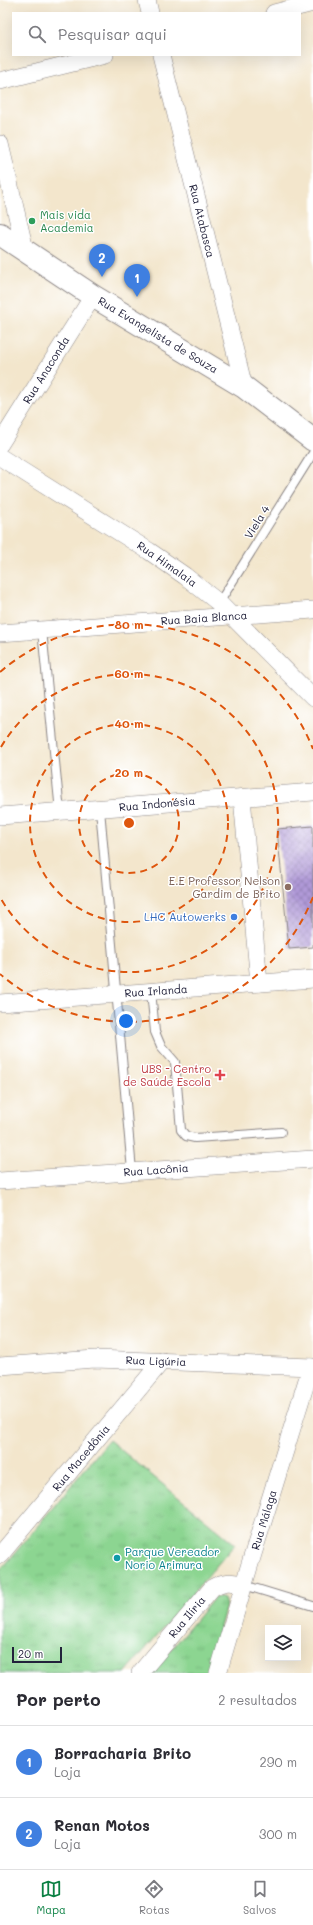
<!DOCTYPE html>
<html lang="pt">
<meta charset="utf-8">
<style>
:root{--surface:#fff;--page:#f2f2f3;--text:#2b2b33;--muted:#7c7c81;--line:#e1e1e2;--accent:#0b8043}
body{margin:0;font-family:Mali,sans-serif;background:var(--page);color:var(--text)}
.controls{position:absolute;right:12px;bottom:12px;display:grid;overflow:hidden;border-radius:0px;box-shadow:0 4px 16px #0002}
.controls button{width:36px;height:36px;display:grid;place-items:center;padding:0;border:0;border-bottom:1px solid var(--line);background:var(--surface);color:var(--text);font:20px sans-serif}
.scale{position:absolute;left:12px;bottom:10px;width:50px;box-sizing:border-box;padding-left:4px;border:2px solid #22223b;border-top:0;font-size:11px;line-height:14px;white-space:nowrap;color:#22223b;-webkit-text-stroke:3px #fff;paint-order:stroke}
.you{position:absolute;left:126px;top:1021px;width:14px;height:14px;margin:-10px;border:3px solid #fff;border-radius:50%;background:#1a73e8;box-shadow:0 0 0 6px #1a73e833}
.badge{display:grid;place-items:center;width:26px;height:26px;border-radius:50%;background:var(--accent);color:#fff;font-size:13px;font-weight:700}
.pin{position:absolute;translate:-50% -33px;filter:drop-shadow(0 1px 2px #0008)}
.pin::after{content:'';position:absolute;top:21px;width:14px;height:12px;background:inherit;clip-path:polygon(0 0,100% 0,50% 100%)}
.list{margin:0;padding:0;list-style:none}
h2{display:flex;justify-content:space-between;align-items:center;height:52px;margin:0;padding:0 16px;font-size:17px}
h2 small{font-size:13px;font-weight:400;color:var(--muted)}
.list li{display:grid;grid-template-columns:26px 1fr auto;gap:12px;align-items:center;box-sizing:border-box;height:72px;padding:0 16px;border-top:1px solid var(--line)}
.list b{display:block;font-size:15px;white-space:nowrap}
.list p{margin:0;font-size:13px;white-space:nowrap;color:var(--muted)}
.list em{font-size:13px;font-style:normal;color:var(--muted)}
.icon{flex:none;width:22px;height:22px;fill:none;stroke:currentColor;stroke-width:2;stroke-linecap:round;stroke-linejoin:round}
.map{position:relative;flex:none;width:313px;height:1673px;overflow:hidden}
.search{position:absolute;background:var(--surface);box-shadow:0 4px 16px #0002;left:12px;right:12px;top:12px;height:44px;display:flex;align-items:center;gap:10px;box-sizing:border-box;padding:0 14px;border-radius:0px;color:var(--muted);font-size:15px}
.sheet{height:196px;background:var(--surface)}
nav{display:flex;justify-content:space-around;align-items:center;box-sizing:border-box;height:56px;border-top:1px solid var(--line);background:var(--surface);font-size:11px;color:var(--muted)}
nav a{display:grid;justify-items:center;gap:2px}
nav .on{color:var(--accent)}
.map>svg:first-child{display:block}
</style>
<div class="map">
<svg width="313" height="1673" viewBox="0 0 313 1673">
<defs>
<pattern id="grass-tufts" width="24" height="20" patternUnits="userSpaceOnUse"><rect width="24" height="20" fill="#8cd591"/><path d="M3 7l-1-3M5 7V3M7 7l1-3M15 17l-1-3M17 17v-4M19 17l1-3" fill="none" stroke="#78b77e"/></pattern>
<pattern id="building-cross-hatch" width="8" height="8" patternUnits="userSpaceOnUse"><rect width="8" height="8" fill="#b09ad8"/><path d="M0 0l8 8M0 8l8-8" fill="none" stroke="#8f7db0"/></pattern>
</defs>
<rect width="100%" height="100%" fill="#fff"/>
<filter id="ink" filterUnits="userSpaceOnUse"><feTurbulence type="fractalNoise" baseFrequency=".025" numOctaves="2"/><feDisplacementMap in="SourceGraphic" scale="8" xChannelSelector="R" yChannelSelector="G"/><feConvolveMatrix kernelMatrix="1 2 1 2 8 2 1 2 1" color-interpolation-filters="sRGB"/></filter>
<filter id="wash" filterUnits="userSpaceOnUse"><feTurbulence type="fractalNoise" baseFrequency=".012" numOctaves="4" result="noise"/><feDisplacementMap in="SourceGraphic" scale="16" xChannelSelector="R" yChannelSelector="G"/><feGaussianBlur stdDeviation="0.9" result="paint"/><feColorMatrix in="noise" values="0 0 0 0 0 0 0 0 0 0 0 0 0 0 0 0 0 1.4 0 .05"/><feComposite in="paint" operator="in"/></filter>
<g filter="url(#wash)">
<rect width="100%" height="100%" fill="#f3e6cc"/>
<g fill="url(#grass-tufts)" stroke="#577c66">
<polygon points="109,1440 235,1544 125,1673 0,1673 0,1571"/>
<polygon points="218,1597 224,1599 226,1606 207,1673 152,1673 214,1598"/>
</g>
<g id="blocks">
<polygon fill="url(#building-cross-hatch)" points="313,826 313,947 289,949 277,829"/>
</g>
</g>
<g filter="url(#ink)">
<use href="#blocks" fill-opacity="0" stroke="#8a8484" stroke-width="1"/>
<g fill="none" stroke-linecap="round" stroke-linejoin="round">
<g stroke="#8a8484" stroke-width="10">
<g id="service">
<polyline points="219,603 313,453"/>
<polyline points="42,630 60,812"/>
<polyline points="100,809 132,1171"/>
<polyline points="151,991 155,1032 161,1046 175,1062 181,1130 186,1136 195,1138 281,1132"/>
<polyline points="244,1585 313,1606"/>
</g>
</g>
<g stroke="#8a8484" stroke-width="18">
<g id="minor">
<polyline points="147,0 150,13"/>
<polyline points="274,13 313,3"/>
<polyline points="161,55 244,387"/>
<polyline points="0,81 105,55"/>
<polyline points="0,144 25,250"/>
<polyline points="0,444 93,296"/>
<polyline points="0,457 149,551 185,576 219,603 313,698"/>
<polyline points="0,633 313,610"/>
<polyline points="242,798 259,983"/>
<polyline points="0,816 313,792"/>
<polyline points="0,1003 313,979"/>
<polyline points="0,1181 313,1159"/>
<polyline points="0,1366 95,1359 313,1367"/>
<polyline points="0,1555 162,1361"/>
<path d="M140,1673L212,1588C223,1581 231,1581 244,1585"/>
<polyline points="218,1673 249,1567 311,1367"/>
</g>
</g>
<g stroke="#8a8484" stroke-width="24">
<polyline id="secondary" points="0,234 93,296 244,387 313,440"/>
</g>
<use href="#service" stroke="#fff" stroke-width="8"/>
<use href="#minor" stroke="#fff" stroke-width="17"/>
<use href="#secondary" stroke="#fff" stroke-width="22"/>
</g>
</g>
<g fill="none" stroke="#de560e" stroke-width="2" stroke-dasharray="7 5">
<circle cx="129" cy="823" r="50"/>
<circle cx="129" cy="823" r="99"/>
<path d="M1 747A149 149 0 1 1 1 899"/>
<path d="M313 897A198 198 0 0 1 0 974M0 672A198 198 0 0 1 313 749"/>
</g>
<circle fill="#2e9e5b" stroke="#fff" stroke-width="1.5" cx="32" cy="221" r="4"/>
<circle fill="#8d6e63" stroke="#fff" stroke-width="1.5" cx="288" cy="887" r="4"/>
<circle fill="#3f7fe0" stroke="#fff" stroke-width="1.5" cx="234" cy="917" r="4"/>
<path fill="#e0444e" stroke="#fff" stroke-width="1.5" d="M218 1069h4v4h4v4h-4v4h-4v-4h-4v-4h4z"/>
<circle fill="#0f9aa8" stroke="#fff" stroke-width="1.5" cx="117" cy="1558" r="4"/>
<g text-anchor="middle" stroke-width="3" stroke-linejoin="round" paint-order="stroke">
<g font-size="11" fill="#27864d" stroke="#fff" text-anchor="start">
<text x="40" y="219">Mais vida<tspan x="40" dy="13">Academia</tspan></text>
</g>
<g font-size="11" fill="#22223b" stroke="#fff">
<text transform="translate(202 221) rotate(76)" y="4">Rua Atabasca</text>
<text transform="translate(158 335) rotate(31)" y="4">Rua Evangelista de Souza</text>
<text transform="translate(46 370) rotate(-58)" y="4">Rua Anaconda</text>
<text transform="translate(257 522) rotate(-58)" y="4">Viela 4</text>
<text transform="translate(167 564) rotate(35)" y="4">Rua Himalaia</text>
<text transform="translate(204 618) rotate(-4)" y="4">Rua Baia Blanca</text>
<text transform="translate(157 804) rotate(-5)" y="4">Rua Indonésia</text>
<text transform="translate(156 991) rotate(-4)" y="4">Rua Irlanda</text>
<text transform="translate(156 1170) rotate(-4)" y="4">Rua Lacônia</text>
<text transform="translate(156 1361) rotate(2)" y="4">Rua Ligúria</text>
<text transform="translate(81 1458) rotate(-50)" y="4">Rua Macedônia</text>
<text transform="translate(264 1520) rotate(-73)" y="4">Rua Málaga</text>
<text transform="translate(187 1617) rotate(-50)" y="4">Rua Ilíria</text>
</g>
<g font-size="11" fill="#785e54" stroke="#fff" text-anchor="end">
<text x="280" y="885">E.E Professor Nelson<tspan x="280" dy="13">Gardim de Brito</tspan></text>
</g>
<g font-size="11" fill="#366cbe" stroke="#fff" text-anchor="end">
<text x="226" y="921">LHC Autowerks</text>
</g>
<g font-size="11" fill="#be3a42" stroke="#fff" text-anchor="end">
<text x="211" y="1073">UBS - Centro<tspan x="211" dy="13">de Saúde Escola</tspan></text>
</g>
<g font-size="11" fill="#0d838f" stroke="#fff" text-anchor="start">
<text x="125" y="1556">Parque Vereador<tspan x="125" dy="13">Norio Arimura</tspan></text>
</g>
</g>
<circle cx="129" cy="823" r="6" fill="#de560e" stroke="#fff" stroke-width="2"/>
<g font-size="12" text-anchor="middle" font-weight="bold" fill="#de560e" stroke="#fff" stroke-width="3" stroke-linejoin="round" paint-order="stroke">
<text x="129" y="629">80 m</text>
<text x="129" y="678">60 m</text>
<text x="129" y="728">40 m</text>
<text x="129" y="777">20 m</text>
</g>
</svg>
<div class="controls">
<button><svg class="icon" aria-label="layers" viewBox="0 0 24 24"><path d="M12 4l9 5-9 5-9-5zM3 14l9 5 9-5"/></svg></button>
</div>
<div class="scale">20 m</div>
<div class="you"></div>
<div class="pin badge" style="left:137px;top:297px;background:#3f7fe0">1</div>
<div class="pin badge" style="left:102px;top:277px;background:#3f7fe0">2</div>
<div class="search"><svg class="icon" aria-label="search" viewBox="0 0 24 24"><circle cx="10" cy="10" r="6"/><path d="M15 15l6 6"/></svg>Pesquisar aqui</div>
</div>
<section class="sheet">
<h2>Por perto<small>2 resultados</small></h2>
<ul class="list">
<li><span class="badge" style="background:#3f7fe0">1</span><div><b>Borracharia Brito</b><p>Loja</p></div><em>290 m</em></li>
<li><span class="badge" style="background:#3f7fe0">2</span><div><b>Renan Motos</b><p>Loja</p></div><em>300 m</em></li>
</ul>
</section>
<nav>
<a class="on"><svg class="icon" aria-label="map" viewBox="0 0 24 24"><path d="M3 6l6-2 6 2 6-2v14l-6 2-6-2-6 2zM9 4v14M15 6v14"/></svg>Mapa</a>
<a><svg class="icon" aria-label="directions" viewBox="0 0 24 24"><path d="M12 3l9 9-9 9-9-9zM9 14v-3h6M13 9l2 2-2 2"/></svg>Rotas</a>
<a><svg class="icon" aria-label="saved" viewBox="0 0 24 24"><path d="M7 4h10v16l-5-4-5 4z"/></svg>Salvos</a>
</nav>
